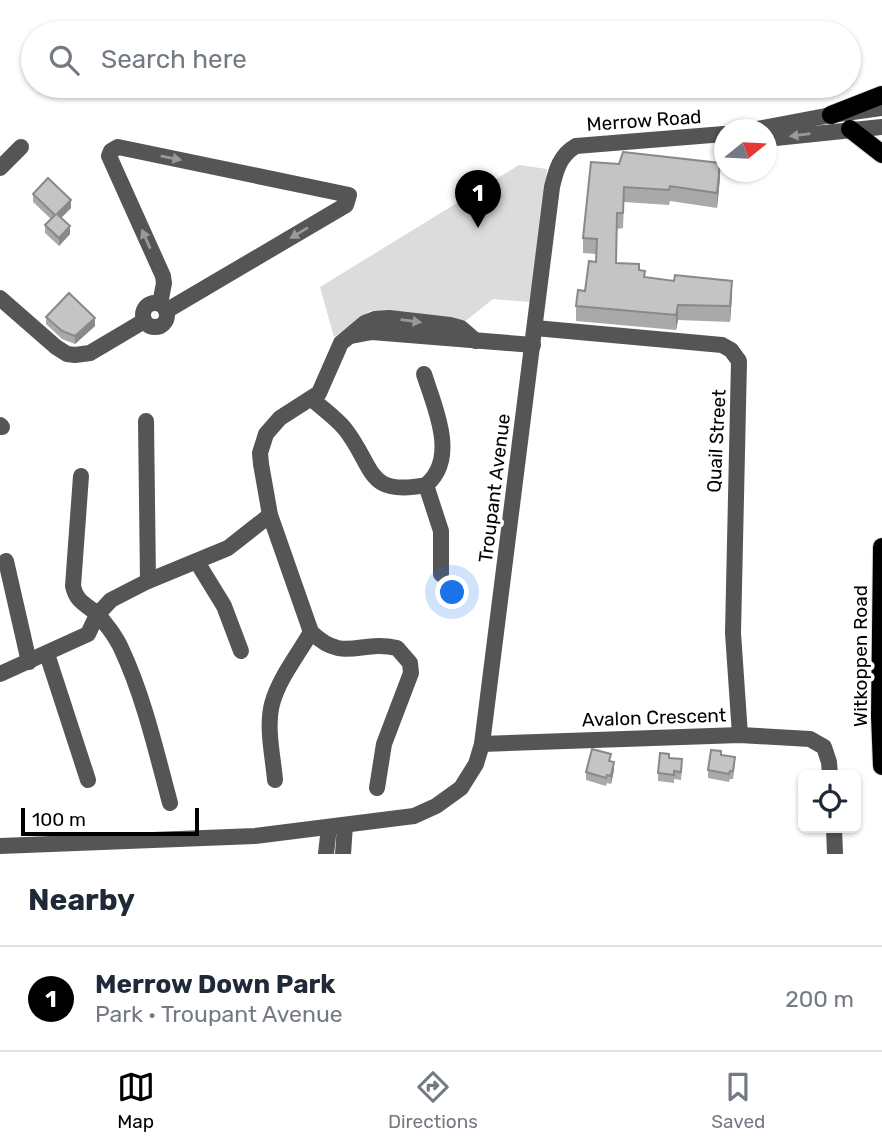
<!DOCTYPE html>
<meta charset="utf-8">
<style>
:root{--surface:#fff;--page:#f6f6f7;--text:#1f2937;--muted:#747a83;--line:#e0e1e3;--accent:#000}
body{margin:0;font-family:Rubik,sans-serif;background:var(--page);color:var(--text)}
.controls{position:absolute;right:21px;bottom:21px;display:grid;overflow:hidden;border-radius:10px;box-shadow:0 2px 5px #0004}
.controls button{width:63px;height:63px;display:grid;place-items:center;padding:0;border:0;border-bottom:2px solid var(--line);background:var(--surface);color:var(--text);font:35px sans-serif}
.compass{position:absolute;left:714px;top:119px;width:63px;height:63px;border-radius:50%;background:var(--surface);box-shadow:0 2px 5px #0004;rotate:72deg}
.scale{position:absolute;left:21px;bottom:18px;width:178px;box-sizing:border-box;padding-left:7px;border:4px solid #000;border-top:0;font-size:19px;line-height:24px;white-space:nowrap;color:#000;-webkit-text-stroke:5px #fff;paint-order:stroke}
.you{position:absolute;left:453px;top:593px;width:24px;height:24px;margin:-18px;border:5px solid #fff;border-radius:50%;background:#1a73e8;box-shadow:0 0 0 10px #1a73e833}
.badge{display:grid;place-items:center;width:46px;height:46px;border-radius:50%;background:var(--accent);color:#fff;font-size:23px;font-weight:700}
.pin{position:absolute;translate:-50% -58px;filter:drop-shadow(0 2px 4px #0008)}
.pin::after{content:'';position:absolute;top:37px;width:24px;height:21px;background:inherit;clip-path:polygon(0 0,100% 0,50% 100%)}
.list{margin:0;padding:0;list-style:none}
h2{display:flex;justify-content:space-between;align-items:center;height:91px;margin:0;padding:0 28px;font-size:30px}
h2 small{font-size:23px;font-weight:400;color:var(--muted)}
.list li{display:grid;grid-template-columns:46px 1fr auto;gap:21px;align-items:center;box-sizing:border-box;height:105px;padding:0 28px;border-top:2px solid var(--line)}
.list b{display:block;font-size:26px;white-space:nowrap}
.list p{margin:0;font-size:23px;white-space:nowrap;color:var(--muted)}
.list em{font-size:23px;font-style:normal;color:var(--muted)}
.icon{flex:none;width:38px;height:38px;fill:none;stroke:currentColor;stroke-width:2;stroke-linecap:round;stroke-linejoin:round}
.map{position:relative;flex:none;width:882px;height:854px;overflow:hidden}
.search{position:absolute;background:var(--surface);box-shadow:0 2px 5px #0004;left:21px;right:21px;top:21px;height:77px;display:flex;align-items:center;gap:18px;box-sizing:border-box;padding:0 24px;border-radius:38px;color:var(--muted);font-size:26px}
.sheet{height:196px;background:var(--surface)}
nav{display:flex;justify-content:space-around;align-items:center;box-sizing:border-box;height:98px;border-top:2px solid var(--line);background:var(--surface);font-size:19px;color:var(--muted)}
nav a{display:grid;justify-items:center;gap:4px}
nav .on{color:var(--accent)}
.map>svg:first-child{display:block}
</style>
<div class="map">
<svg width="882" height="854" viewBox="0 0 882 854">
<rect width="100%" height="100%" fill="#fff"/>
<polygon fill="#dcdcdc" points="519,165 547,169 530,302 493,299 463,323 370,311 334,337 320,287"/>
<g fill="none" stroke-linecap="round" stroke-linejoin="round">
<g stroke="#dbdbdb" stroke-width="20">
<g id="major">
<polyline points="831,115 882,95"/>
<polyline points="850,129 882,154"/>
<polyline points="882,547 880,716 882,766"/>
</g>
</g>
<g stroke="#555" stroke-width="16">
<polyline points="752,130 831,115 882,108"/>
<polyline points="766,139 882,127"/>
<polyline points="0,168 21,147"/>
<polyline points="0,298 56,347 67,354 75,355 90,353 144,321"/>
<circle cx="155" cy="315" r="12"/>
<polyline points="160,304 164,283 163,276 109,156 111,151 118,147 349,195 346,205 166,311"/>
<polyline points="535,328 722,345 731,350 739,361 733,633 740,735"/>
<polyline points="351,336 372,332 533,345"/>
<path d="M312,399C323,409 336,418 345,429C375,467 365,497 426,485C459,458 434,406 424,374"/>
<polyline points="146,421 148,581"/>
<polyline points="0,425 2,427"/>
<path d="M81,476L73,586C76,601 85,604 96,613C105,622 116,637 121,648C144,697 156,751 170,803"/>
<polyline points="426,485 441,531 441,574"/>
<polyline points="6,561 29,662"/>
<polyline points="197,562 224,606 241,651"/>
<polyline points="47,654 88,780"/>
<polyline points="0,674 88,634 97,615 111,600 148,581 228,548 270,515"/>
<polyline points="482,744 740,735 810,739 824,747 829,762 830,775"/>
<path d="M275,780C273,756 266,728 272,704C279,678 298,655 311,632"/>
<path d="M377,788L384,744L411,673L410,663L397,648C360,639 344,664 311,632L270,515L261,464L260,453L266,434L280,418L319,393L341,343L365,323L375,319L389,318L450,325L461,328L476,341"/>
<polyline points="834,828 835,854"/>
<path d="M0,846L255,836L414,816L436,806L461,788L476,764L482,744L552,187C556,170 560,155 576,146L724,134"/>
<polyline points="326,854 329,827"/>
<polyline points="343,854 345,825"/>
</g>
<use href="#major" stroke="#000" stroke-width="18"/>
</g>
<g fill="#a9a9a9">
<polygon points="591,162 720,178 717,208 670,201 669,205 624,202 623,228 617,229 616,263 639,270 645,277 732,296 730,322 678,320 676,330 576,321 576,306 585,291 596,262 596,254 583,253 583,238"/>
<polygon points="33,194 71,208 61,218 70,234 59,246 45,233 45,225 51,219 33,202"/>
<polygon points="46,317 95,326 75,344 62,339 46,324"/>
<polygon points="721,755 735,765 733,779 730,779 729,782 708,778 708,770"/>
<polygon points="669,758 682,767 681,780 674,779 674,783 658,781 658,773"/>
<polygon points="611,762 614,770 611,784 607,783 606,786 586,780 586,772"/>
</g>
<g fill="#898989">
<polygon points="720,163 720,178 717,208 717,193"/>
<polygon points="71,200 71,208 57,222 57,214"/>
<polygon points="70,226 70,234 59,246 59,238"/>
<polygon points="732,281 732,296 730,322 730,306"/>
<polygon points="678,305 678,320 676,330 676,315"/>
<polygon points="95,318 95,326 75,344 75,336"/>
<polygon points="614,762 614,770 611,784 611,776"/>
</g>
<g fill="#c4c4c4" stroke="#898989" stroke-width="2">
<polygon points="623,152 720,163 717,193 670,186 669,190 624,187 623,213 617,213 616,263 639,264 639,270 645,271 644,277 674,281 675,275 732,281 730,306 678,305 676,315 576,306 578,290 585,291 589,261 596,262 597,239 583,238 591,162 619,164"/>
<polygon points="48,178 71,200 57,214 70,226 59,238 45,225 55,215 33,194"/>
<polygon points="69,293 95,318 75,336 62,331 46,317"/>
<polygon points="592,749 611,754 609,761 614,762 611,776 607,775 606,778 586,772"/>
<polygon points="711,750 721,751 721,755 735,757 733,771 730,771 729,774 708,770"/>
<polygon points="660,753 669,754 669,758 682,759 681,772 674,771 674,775 658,773"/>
</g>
<defs><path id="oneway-solid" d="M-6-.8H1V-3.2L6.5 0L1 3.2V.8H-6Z" transform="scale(1.75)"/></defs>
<g fill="#999">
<use href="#oneway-solid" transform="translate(800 135) rotate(173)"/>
<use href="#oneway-solid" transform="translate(171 158) rotate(11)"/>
<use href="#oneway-solid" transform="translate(299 233) rotate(149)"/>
<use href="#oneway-solid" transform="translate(146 239) rotate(-114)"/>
<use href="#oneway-solid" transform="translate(411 321) rotate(7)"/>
</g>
<g text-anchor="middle" stroke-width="7" stroke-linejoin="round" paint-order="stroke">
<g font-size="19" fill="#000" stroke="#fff">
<text transform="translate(644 120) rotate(-4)" y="7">Merrow Road</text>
<text transform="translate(716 441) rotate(-87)" y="7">Quail Street</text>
<text transform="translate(494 488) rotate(-83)" y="7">Troupant Avenue</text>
<text transform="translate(860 656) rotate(-90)" y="7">Witkoppen Road</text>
<text transform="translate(654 717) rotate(-2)" y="7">Avalon Crescent</text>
</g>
</g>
</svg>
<div class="controls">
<button><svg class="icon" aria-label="locate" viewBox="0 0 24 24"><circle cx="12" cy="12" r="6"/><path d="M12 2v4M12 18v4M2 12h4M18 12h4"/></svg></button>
</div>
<svg class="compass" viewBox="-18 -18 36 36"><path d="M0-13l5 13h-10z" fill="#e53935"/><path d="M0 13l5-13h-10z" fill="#747a83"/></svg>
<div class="scale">100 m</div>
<div class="you"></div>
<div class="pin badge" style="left:478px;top:228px">1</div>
<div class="search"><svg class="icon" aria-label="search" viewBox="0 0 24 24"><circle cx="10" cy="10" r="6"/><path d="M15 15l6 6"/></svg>Search here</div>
</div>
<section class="sheet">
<h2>Nearby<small></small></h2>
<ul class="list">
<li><span class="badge">1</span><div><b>Merrow Down Park</b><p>Park · Troupant Avenue</p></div><em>200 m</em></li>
</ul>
</section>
<nav>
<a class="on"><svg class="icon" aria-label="map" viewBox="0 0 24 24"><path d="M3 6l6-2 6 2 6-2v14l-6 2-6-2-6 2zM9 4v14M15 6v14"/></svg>Map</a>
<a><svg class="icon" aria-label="directions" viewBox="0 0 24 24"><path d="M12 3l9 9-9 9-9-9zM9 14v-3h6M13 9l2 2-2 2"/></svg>Directions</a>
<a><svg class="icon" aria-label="saved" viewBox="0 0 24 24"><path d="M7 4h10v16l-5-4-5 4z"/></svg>Saved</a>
</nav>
